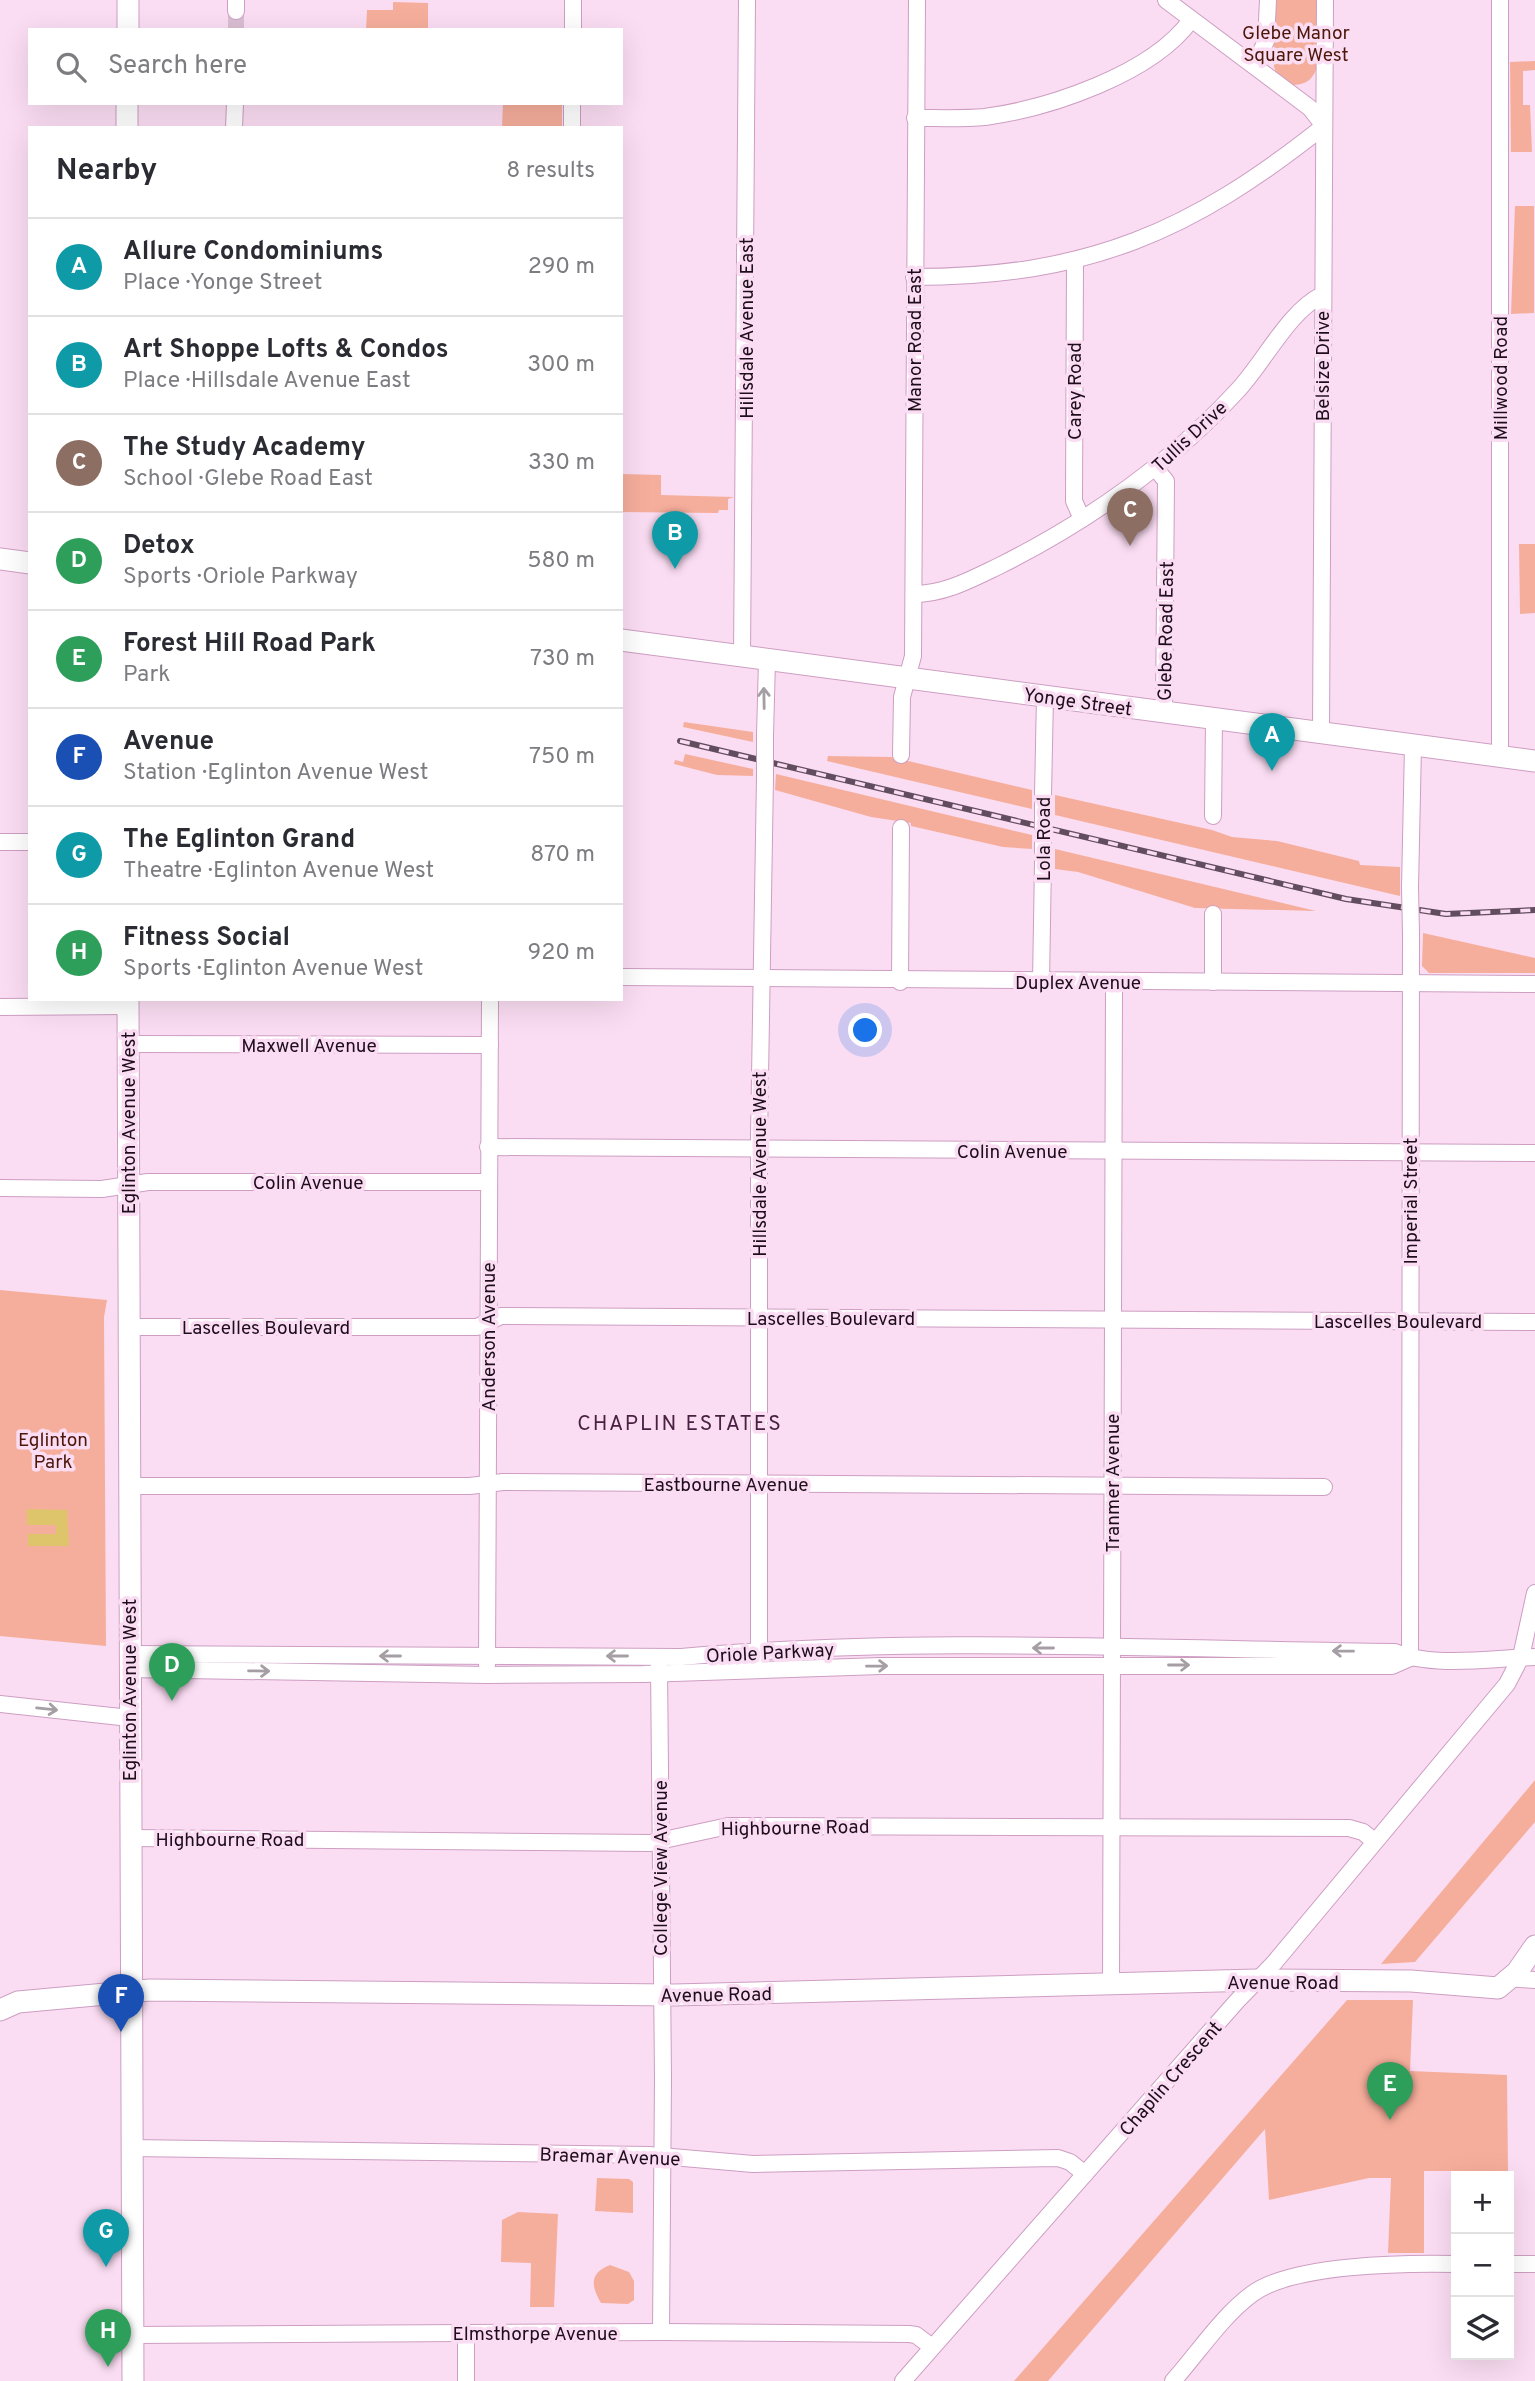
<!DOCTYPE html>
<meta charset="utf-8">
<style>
:root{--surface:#fff;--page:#f2f2f3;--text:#2b2b33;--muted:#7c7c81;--line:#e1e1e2;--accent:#d93025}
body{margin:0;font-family:Overpass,sans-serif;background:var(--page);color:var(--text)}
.controls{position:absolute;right:21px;bottom:21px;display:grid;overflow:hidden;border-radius:0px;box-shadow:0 7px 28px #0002}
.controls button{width:63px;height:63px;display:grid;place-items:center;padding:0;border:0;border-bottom:2px solid var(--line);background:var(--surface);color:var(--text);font:35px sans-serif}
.you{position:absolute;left:866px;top:1031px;width:24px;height:24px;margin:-18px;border:5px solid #fff;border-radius:50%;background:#1a73e8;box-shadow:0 0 0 10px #1a73e833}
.badge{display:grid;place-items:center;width:46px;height:46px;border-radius:50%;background:var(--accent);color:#fff;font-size:23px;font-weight:700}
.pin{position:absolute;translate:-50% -58px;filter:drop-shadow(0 2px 4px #0008)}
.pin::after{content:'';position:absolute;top:37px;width:24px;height:21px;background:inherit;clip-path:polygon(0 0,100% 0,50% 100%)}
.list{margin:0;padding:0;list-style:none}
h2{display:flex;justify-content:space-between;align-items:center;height:91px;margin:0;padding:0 28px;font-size:30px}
h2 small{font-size:23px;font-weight:400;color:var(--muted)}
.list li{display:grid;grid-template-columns:46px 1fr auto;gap:21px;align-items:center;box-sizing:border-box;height:98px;padding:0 28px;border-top:2px solid var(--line)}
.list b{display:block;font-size:26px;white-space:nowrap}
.list p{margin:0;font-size:23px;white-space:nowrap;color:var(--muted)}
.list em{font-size:23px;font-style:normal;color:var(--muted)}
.icon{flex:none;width:38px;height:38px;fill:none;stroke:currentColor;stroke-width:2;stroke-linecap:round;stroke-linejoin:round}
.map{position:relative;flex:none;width:1535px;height:2381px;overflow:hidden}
.search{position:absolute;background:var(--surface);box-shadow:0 7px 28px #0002;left:28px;top:28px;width:595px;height:77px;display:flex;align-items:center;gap:18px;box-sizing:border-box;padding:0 24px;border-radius:0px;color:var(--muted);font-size:26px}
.panel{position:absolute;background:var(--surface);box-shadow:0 7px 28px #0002;left:28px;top:126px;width:595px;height:875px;border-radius:0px}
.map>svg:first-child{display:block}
</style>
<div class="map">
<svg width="1535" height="2381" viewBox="0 0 1535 2381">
<rect width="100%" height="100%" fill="#fbddf3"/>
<g fill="#f6ae9c">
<path d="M1274,0H1318L1317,67C1313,80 1305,85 1292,85L1277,74L1274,67Z"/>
<polygon points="393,2 428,3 428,30 366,30 367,10 393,10"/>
<polygon points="1535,61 1535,70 1523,71 1523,105 1530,105 1532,152 1511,152 1510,62"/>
<polygon points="503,103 562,103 562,128 502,128"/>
<polygon points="1515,206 1534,206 1534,313 1511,314"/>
<polygon points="621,474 661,475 661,495 734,497 728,499 728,510 719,510 718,513 621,512"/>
<polygon points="1519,544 1535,544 1535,613 1520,614"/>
<polygon points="684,722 753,732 753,742 683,727"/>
<polygon points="685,754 753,769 753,776 717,775 674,764 675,760 683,762"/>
<polygon points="828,756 891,757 1032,790 1032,809 827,761"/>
<polygon points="776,774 1032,835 1032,849 1003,847 911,826 911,823 871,817 775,790"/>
<polygon points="1055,795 1212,830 1232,837 1277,841 1359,861 1360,865 1400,867 1400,896 1055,815"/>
<polygon points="1055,849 1316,911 1195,908 1078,872 1055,869"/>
<polygon points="1423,933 1535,958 1535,973 1429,973 1422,966"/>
<polygon points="0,1290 107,1300 104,1317 106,1646 0,1636"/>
<polygon points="1535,1780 1535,1822 1415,1962 1381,1964"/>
<polygon points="1347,2000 1413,2000 1410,2071 1507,2075 1508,2171 1424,2171 1424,2253 1388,2253 1391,2178 1369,2178 1269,2200 1265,2129 1048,2381 1014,2381"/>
<polygon points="597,2178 629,2179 633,2182 633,2213 595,2211"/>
<polygon points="518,2212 558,2214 554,2307 530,2307 531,2263 501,2262 502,2220"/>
<path d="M610,2265L629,2272L634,2281V2300L628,2304L601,2303C591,2286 589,2273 610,2265Z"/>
</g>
<polygon fill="#dec56c" points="27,1509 67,1510 69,1546 28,1546 28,1534 56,1534 56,1525 27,1525"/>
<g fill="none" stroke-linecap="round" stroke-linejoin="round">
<polyline stroke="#dabed3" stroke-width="16" stroke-dasharray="16 8" stroke-linecap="butt" points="236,30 236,11"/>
<g stroke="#cd9ec2" stroke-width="18">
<g id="minor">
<polyline points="1166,0 1310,108 1324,126"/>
<polyline points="1500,0 1500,756"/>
<polyline points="236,11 236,0"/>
<polyline points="573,30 573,0"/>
<polyline points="1254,65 1266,41 1268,0"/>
<path d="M915,118C938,118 963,119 985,117C1050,108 1152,74 1191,20"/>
<polyline points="234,128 235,103"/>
<polyline points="572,128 572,103"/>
<polyline points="1075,262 1074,501 1082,519"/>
<path d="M914,277C1087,277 1191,232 1324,126"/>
<polyline points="1156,469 1166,481 1164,712"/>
<path d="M914,594C945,594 972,579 999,566C1089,521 1170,464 1238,390C1264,362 1289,311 1322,295"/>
<polyline points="742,657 747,0"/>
<polyline points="1321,732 1325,0"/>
<polyline points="765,735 767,660"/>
<polyline points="901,755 902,697 913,656 917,0"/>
<polyline points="1043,795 1045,696"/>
<polyline points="1213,816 1214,719"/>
<polyline points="0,842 30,842"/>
<polyline points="1410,888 1413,745"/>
<polyline points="621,977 1535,984"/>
<polyline points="900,982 901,828"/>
<polyline points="1041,982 1043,862"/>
<polyline points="1213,982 1213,914"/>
<polyline points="0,1007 128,1006"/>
<polyline points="127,1044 490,1045"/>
<polyline points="488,1147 1535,1153"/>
<polyline points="0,1188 102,1189 148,1182 488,1182"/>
<polyline points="129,1327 477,1327 501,1316 1535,1322"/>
<polyline points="128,1486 470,1486 503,1482 1324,1487"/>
<path d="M129,1654L681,1657C918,1636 1158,1649 1395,1652C1433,1668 1494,1658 1535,1657"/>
<polyline points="1410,1658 1411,933"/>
<polyline points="759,1660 759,1138 765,777"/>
<polyline points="487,1665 490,999"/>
<polyline points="659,1666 663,2078 661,2332"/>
<polyline points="129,1669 487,1675 644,1674 880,1666 1392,1666 1410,1658"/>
<polyline points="0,1704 130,1718"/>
<polyline points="130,1838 650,1843 728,1826 1349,1828 1363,1832 1374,1841"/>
<polyline points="1506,1978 1535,1980"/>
<polyline points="1111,1985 1114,982"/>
<polyline points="131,2148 649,2155 753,2164 1058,2158 1070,2162 1085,2174"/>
<polyline points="1509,2264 1535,2264"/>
<polyline points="466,2333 466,2381"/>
<polyline points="133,2335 661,2332 909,2334 916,2335 932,2347"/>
<polyline points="903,2381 1237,2001 1274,1963 1507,1684 1521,1657 1535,1593"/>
<path d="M1173,2381C1198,2353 1222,2316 1252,2294C1292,2264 1406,2263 1456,2264"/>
</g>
</g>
<g stroke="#cd9ec2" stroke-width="23">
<g id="major">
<polyline points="128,30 128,0"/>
<polyline points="127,128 127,103"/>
<polyline points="0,559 30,563"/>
<polyline points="621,640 1535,761"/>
<polyline points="128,999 133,2381"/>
<polyline points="0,2010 18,2002 150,1990 674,1995 1257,1980 1411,1981 1498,1988 1517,1972 1535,1946"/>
</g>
</g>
<use href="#minor" stroke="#fff" stroke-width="16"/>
<use href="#major" stroke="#fff" stroke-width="21"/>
<g stroke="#624d5e" stroke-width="6">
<polyline id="rail" points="680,741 1346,899 1446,914 1535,910"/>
</g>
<use href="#rail" stroke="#fbddf3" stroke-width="3.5" stroke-dasharray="10" stroke-linecap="butt"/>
<g stroke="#cd9ec2" stroke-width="18" stroke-linecap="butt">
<g id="minor-bridge">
<polyline points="765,735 765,777"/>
<polyline points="1043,862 1043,795"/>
<polyline points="1410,888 1411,933"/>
</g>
</g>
<use href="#minor-bridge" stroke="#fff" stroke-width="16"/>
</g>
<defs><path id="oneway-shaft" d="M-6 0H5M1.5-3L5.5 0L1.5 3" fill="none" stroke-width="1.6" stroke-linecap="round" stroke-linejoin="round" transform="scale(1.75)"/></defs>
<g stroke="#a59ea4">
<use href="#oneway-shaft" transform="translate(764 698) rotate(-91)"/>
<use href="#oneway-shaft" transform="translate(1043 1648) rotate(-180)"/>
<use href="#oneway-shaft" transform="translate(1343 1651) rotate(-179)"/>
<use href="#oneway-shaft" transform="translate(390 1656) rotate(180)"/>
<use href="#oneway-shaft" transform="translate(617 1656) rotate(-180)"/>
<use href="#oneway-shaft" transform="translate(1179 1665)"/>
<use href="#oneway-shaft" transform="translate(877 1666) rotate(-1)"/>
<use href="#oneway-shaft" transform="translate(259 1671) rotate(1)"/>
<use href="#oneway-shaft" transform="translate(47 1709) rotate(6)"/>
</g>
<g text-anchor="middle" stroke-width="7" stroke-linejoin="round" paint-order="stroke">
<g font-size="19" fill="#4d1609" stroke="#fbddf3">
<text x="1296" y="39">Glebe Manor<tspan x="1296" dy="22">Square West</tspan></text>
<text x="53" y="1446">Eglinton<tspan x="53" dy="22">Park</tspan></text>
</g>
<g font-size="19" fill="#1e0d1b" stroke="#fbddf3">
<text transform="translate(746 328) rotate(-90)" y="7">Hillsdale Avenue East</text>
<text transform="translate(914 340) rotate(-90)" y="7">Manor Road East</text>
<text transform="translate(1322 366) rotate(-90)" y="7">Belsize Drive</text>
<text transform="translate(1500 378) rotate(-90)" y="7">Millwood Road</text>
<text transform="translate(1074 391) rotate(-90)" y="7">Carey Road</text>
<text transform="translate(1189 436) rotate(-43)" y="7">Tullis Drive</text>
<text transform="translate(1165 631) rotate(-89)" y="7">Glebe Road East</text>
<text transform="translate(1078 701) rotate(8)" y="7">Yonge Street</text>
<text transform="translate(1043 839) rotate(-90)" y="7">Lola Road</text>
<text x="1078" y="989">Duplex Avenue</text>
<text x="309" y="1052">Maxwell Avenue</text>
<text transform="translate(128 1123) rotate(-90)" y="7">Eglinton Avenue West</text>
<text x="1012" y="1158">Colin Avenue</text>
<text transform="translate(759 1164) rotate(-90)" y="7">Hillsdale Avenue West</text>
<text x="308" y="1189">Colin Avenue</text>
<text transform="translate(1410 1201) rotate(-90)" y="7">Imperial Street</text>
<text x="831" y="1325">Lascelles Boulevard</text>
<text x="1398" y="1328">Lascelles Boulevard</text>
<text x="266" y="1334">Lascelles Boulevard</text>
<text transform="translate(488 1337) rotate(-90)" y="7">Anderson Avenue</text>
<text transform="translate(1112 1483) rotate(-90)" y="7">Tranmer Avenue</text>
<text x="726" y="1491">Eastbourne Avenue</text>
<text transform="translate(770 1652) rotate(-3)" y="7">Oriole Parkway</text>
<text transform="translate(129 1690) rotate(-90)" y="7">Eglinton Avenue West</text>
<text transform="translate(795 1827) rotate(-1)" y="7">Highbourne Road</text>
<text x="230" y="1846">Highbourne Road</text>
<text transform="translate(660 1868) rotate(-90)" y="7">College View Avenue</text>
<text x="1283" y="1989">Avenue Road</text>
<text transform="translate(716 1994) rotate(-1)" y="7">Avenue Road</text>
<text transform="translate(1170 2078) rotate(-49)" y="7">Chaplin Crescent</text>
<text transform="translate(610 2156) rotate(2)" y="7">Braemar Avenue</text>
<text x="535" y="2340">Elmsthorpe Avenue</text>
</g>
<g font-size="21" letter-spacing="2" fill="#482141" stroke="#fbddf3">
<text x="680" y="1430">CHAPLIN ESTATES</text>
</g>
</g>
</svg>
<div class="controls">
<button>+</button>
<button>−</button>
<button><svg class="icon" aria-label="layers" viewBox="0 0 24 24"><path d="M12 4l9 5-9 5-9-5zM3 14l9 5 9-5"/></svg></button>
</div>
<div class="you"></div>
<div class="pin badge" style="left:1272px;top:771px;background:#0f9aa8">A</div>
<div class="pin badge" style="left:675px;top:569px;background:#0f9aa8">B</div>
<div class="pin badge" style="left:1130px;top:546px;background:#8d6e63">C</div>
<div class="pin badge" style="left:172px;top:1701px;background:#2e9e5b">D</div>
<div class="pin badge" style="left:1390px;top:2120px;background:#2e9e5b">E</div>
<div class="pin badge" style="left:121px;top:2032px;background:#1a4fb4">F</div>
<div class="pin badge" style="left:106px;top:2267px;background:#0f9aa8">G</div>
<div class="pin badge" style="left:108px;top:2367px;background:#2e9e5b">H</div>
<div class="search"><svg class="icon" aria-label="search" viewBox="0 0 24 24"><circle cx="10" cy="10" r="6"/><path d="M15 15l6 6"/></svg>Search here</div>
<section class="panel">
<h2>Nearby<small>8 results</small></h2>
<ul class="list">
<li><span class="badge" style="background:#0f9aa8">A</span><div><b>Allure Condominiums</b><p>Place · Yonge Street</p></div><em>290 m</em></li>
<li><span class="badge" style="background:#0f9aa8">B</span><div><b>Art Shoppe Lofts &amp; Condos</b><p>Place · Hillsdale Avenue East</p></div><em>300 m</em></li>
<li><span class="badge" style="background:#8d6e63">C</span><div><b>The Study Academy</b><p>School · Glebe Road East</p></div><em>330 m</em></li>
<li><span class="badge" style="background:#2e9e5b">D</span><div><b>Detox</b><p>Sports · Oriole Parkway</p></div><em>580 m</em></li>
<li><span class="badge" style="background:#2e9e5b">E</span><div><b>Forest Hill Road Park</b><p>Park</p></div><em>730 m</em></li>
<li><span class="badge" style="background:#1a4fb4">F</span><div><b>Avenue</b><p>Station · Eglinton Avenue West</p></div><em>750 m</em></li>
<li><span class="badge" style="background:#0f9aa8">G</span><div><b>The Eglinton Grand</b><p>Theatre · Eglinton Avenue West</p></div><em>870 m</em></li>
<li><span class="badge" style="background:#2e9e5b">H</span><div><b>Fitness Social</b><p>Sports · Eglinton Avenue West</p></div><em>920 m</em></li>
</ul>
</section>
</div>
